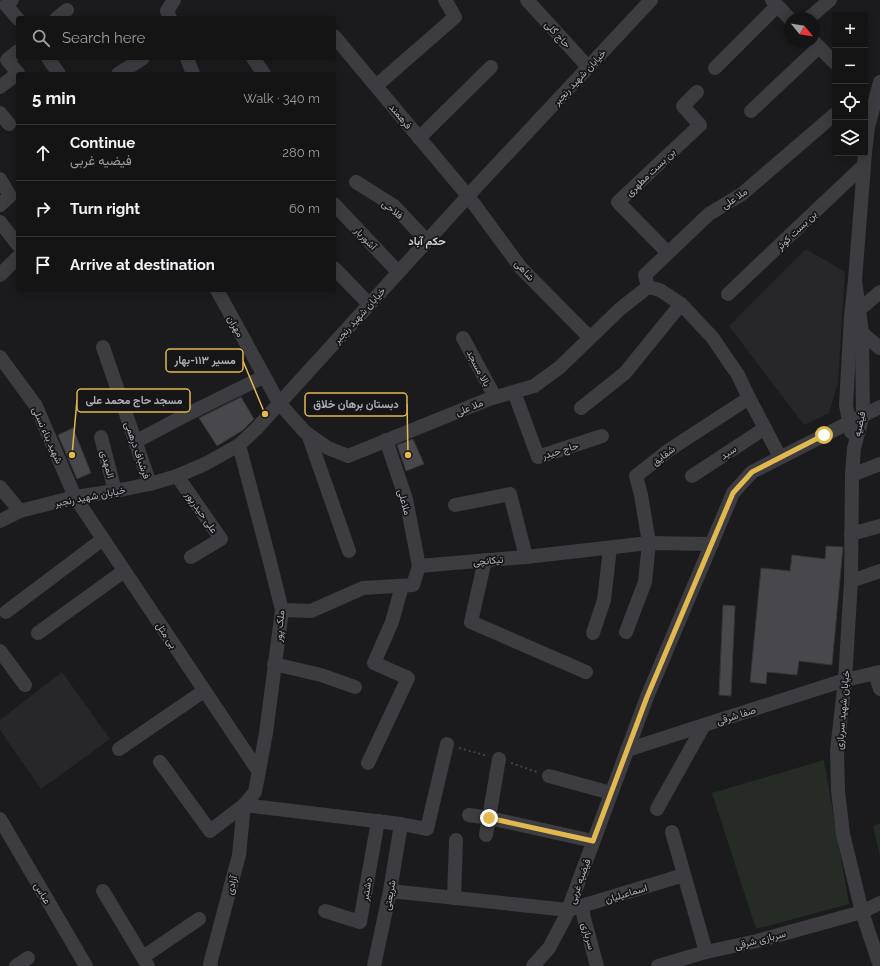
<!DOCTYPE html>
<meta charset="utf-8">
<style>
:root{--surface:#141415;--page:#212122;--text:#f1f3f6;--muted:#9d9ea0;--line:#333334}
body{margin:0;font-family:Raleway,Vazirmatn,sans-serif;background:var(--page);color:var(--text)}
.controls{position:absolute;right:12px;top:12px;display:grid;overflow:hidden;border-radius:4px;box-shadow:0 2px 10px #0003}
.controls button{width:36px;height:36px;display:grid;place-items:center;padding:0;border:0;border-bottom:1px solid var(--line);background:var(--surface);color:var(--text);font:20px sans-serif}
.compass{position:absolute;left:784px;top:12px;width:36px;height:36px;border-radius:50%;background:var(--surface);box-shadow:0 2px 10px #0003;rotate:120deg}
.stop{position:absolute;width:12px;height:12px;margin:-9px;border:3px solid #e1b94e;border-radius:50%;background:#fff}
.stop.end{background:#e1b94e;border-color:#fff;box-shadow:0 1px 4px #0008}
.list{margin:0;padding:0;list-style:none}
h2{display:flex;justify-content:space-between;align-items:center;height:52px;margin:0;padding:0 16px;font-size:17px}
h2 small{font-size:13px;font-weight:400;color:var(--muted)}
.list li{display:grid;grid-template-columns:26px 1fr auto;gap:12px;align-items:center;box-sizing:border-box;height:56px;padding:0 16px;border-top:1px solid var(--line)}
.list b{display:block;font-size:15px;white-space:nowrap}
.list p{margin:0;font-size:13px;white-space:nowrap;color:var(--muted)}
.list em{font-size:13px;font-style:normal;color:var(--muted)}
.icon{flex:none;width:22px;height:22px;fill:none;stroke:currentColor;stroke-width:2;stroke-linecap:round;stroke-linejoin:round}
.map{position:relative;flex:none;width:880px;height:966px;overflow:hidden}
.search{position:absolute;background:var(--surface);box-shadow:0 2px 10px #0003;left:16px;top:16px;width:320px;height:44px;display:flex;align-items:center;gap:10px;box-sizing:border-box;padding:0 14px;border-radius:4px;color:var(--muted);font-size:15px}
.panel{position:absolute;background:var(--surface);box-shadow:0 2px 10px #0003;left:16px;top:72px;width:320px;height:220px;border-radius:4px}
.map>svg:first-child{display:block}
</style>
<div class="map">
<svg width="880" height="966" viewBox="0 0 880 966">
<rect width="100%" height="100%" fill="#1b1a1c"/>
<g fill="#272629">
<polygon points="806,249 845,272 838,383 829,413 804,425 729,326"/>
<polygon points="62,672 110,739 41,789 0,730 0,720"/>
</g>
<g fill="#252c26">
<polygon points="824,760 849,904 756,929 712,793"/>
<polygon points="880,823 880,856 873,826"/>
</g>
<g fill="#48484c" stroke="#353538">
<polygon points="241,397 254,419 243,430 217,446 199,418"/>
<polygon points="73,428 91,473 77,479 58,435"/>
<polygon points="413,439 424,464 406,471 397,445"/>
<polygon points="826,546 843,547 832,665 799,661 797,675 767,672 766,684 750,682 761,568 790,571 792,555 825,559"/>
<polygon points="723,605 735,606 731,696 719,695"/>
</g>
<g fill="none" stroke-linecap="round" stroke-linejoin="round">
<g stroke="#424348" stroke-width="2" stroke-dasharray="2 3" stroke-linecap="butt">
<polyline points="459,748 488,756"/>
<polyline points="511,763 537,772"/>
</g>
<g stroke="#3c3c41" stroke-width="14">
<polyline points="12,0 6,5 18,19"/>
<polyline points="527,0 588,67"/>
<polyline points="772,0 790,19"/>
<polyline points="57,18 67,10"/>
<polyline points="170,18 167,11 174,0"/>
<polyline points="809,18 830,0"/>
<polyline points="334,36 468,196 521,268 590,338"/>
<polyline points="814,42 835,63"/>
<polyline points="48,58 59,74"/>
<polyline points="187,58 193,74"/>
<polyline points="253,58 264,74"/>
<polyline points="715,68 777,6"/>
<polyline points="118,74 143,58"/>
<polyline points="376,86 455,17 445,0"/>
<polyline points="0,87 18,73 7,60 18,51"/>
<polyline points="751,111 819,47"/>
<polyline points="0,113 9,124"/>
<polyline points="419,138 491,67"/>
<polyline points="865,152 868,127 880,82"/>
<polyline points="0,179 10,196 0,205"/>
<polyline points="356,182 394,206 427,241"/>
<polyline points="334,204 398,272"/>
<polyline points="0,222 18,245"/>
<polyline points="667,252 618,202 700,125 683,106 697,92"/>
<polyline points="334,268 369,304"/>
<polyline points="0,275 18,257"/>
<polyline points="855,280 862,333 863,415 854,448 852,475 851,581 845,680 837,750 838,791 843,834 862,912 880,966"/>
<polyline points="648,287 645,275 709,214 742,194 835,114"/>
<polyline points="217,290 279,403 305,432 328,448 348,456 489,399 534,386 560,367 620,309 648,287 660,290 681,304 712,337 738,375 749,398 780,457"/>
<polyline points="728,294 863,166"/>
<polyline points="859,310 880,292"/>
<polyline points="862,333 880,348"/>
<polyline points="463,338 495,397"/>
<polyline points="103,347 150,484"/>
<polyline points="0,357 36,406 75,497 259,772"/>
<polyline points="514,392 538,457 602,436"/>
<polyline points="581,408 625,373 681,304"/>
<polyline points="851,432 846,405 851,316 855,280 865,153"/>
<polyline points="308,434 349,551"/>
<polyline points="101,437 115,491"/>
<polyline points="135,442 182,417 257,380"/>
<polyline points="852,475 880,464"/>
<polyline points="177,476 221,539 191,557"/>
<polyline points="692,476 765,428"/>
<polyline points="0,487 20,511"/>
<polyline points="455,505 510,494 526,557"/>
<polyline points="0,521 20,511 75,497 115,491 150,484 177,476 205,464 239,445 256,429 478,185 651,0"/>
<polyline points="851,534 880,526"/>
<polyline points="485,560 471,622 586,672"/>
<polyline points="419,566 526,557 649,543 712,544"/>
<polyline points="851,581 880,571"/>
<polyline points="282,610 311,611 363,588 413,585 419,566 406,499 386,440"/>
<polyline points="6,612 103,539"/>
<polyline points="626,632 645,582 649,543 641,495 636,476 669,450 749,398"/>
<polyline points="38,633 124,571"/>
<polyline points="593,633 604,600 610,548"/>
<polyline points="0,651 25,685"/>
<polyline points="274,664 321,675 355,687"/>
<polyline points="875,673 880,689"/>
<polyline points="119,749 204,691"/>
<polyline points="627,750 704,725 845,680 880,672"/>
<polyline points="160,762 210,831 244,805 255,792 266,733 282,610 269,558 239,445"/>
<polyline points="368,763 408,678 374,663 392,622 402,586"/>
<polyline points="549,776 611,793"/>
<polyline points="244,805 401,824 427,829 447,744"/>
<polyline points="657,809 704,725"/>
<polyline points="469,815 489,818 593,841"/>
<polyline points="0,819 86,966"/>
<polyline points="672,832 706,952"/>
<polyline points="486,835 499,759"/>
<polyline points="103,891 148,966"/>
<polyline points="390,891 568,910 684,875"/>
<polyline points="454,898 456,840"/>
<polyline points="582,906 584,918 597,966"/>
<polyline points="325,911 360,922 378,821"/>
<polyline points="143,957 199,919"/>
<polyline points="16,966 28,958"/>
<polyline points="211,966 210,964 239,855 244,805"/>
<polyline points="374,966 390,891 401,824"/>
<polyline points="533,966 549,948 565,918 647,697 733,493 752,472 880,407"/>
<polyline points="658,966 706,952 757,941 862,912 880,903"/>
</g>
</g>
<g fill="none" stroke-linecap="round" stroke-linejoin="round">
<polyline stroke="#e1b94e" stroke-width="5" points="489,818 593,841 647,697 733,493 752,472 824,435"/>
</g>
<g text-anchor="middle" stroke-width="3.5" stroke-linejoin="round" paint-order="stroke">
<g font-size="10" fill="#aeb1ba" stroke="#161517">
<text transform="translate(558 34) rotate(47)" y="4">حاج گلی</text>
<text transform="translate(579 77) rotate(-47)" y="4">خیابان شهید رنجبر</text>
<text transform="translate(401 116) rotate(50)" y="4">فرهمند</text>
<text transform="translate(650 172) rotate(-44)" y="4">بن بست مطهری</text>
<text transform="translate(734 198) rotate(-34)" y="4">ملا علی</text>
<text transform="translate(393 209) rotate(40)" y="4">فلاحی</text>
<text transform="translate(796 230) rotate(-44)" y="4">بن بست کوثر</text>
<text transform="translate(366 238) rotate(47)" y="4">آشوربار</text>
<text transform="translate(525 270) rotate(48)" y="4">شاهی</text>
<text transform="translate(359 315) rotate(-48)" y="4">خیابان شهید رنجبر</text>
<text transform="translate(236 326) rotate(61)" y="4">مهران</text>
<text transform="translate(479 368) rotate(62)" y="4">بالا مسجد</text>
<text transform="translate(469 407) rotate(-22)" y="4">ملا علی</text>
<text transform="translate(859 424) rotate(-78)" y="4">فیضیه</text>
<text transform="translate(48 435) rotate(66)" y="4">شهید بناء نسلی</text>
<text transform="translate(138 450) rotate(71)" y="4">فرشباف درهمی</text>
<text transform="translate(560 450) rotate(-17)" y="4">حاج حیدر</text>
<text transform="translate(728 452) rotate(-34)" y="4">سید</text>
<text transform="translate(663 455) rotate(-37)" y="4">شقایق</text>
<text transform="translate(108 464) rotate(75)" y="4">المهدی</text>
<text transform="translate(90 496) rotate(-11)" y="4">خیابان شهید رنجبر</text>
<text transform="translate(405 502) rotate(75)" y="4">ملاعلی</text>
<text transform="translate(202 512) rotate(55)" y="4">علی‌ حیدرپور</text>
<text transform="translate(488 560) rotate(-5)" y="4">تیکانچی</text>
<text transform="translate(279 626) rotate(-85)" y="4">ملک پور</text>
<text transform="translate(167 635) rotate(56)" y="4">بی مثل</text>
<text transform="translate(842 710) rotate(-85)" y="4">خیابان شهید سربازی</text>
<text transform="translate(736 715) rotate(-17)" y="4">صفا شرقی</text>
<text transform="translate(579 881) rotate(-70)" y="4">فیضیه غربی</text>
<text transform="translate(231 885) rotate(-75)" y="4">آزادی</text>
<text transform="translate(366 889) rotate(-80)" y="4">دشتبر</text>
<text transform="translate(43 893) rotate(60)" y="4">عباس</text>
<text transform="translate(626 893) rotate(-17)" y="4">اسماعیلیان</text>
<text transform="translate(389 895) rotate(-79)" y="4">شریعتی</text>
<text transform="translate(589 936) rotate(75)" y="4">سربازی</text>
<text transform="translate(760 939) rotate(-14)" y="4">سربازی شرقی</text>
</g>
<g font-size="11" font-weight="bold" fill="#cfd0d7" stroke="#161517">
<text x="427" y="245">حکم آباد</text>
</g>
</g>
<path fill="none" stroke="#e1b94e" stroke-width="1.5" d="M265 414L243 361M72 455L77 400M408 455L407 404"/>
<g fill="#e1b94e" stroke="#161517" stroke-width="1.5">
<circle cx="265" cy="414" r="4"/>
<circle cx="72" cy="455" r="4"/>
<circle cx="408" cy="455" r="4"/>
</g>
<g fill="#161517" stroke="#e1b94e" stroke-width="1.5">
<rect x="166" y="349" width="77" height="23" rx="4"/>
<rect x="77" y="389" width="113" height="23" rx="4"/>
<rect x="305" y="393" width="102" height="23" rx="4"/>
</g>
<g font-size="11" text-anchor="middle" font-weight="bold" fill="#aeb1ba">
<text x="205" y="364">مسیر ۱۱۳-بهار</text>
<text x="134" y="404">مسجد حاج محمد علی</text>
<text x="356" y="408">دبستان برهان خلاق</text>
</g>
</svg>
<div class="controls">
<button>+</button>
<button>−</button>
<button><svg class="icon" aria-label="locate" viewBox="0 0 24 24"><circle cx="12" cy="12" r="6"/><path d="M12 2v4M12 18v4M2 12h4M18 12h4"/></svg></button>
<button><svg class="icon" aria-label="layers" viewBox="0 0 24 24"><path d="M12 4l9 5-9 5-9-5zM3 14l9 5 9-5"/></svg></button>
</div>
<svg class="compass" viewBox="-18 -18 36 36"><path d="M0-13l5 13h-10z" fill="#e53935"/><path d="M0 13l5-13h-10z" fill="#9d9ea0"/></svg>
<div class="stop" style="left:824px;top:435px"></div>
<div class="stop end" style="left:489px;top:818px"></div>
<div class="search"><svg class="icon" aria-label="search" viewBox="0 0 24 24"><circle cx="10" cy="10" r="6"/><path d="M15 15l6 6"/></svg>Search here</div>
<section class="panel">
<h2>5 min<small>Walk · 340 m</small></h2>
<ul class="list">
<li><svg class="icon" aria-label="ahead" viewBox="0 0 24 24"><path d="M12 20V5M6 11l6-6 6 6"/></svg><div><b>Continue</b><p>فیضیه غربی</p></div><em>280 m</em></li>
<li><svg class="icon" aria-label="right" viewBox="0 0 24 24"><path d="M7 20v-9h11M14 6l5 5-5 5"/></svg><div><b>Turn right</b></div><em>60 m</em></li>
<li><svg class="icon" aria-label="arrive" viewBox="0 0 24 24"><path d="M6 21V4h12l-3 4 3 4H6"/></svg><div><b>Arrive at destination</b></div></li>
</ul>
</section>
</div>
